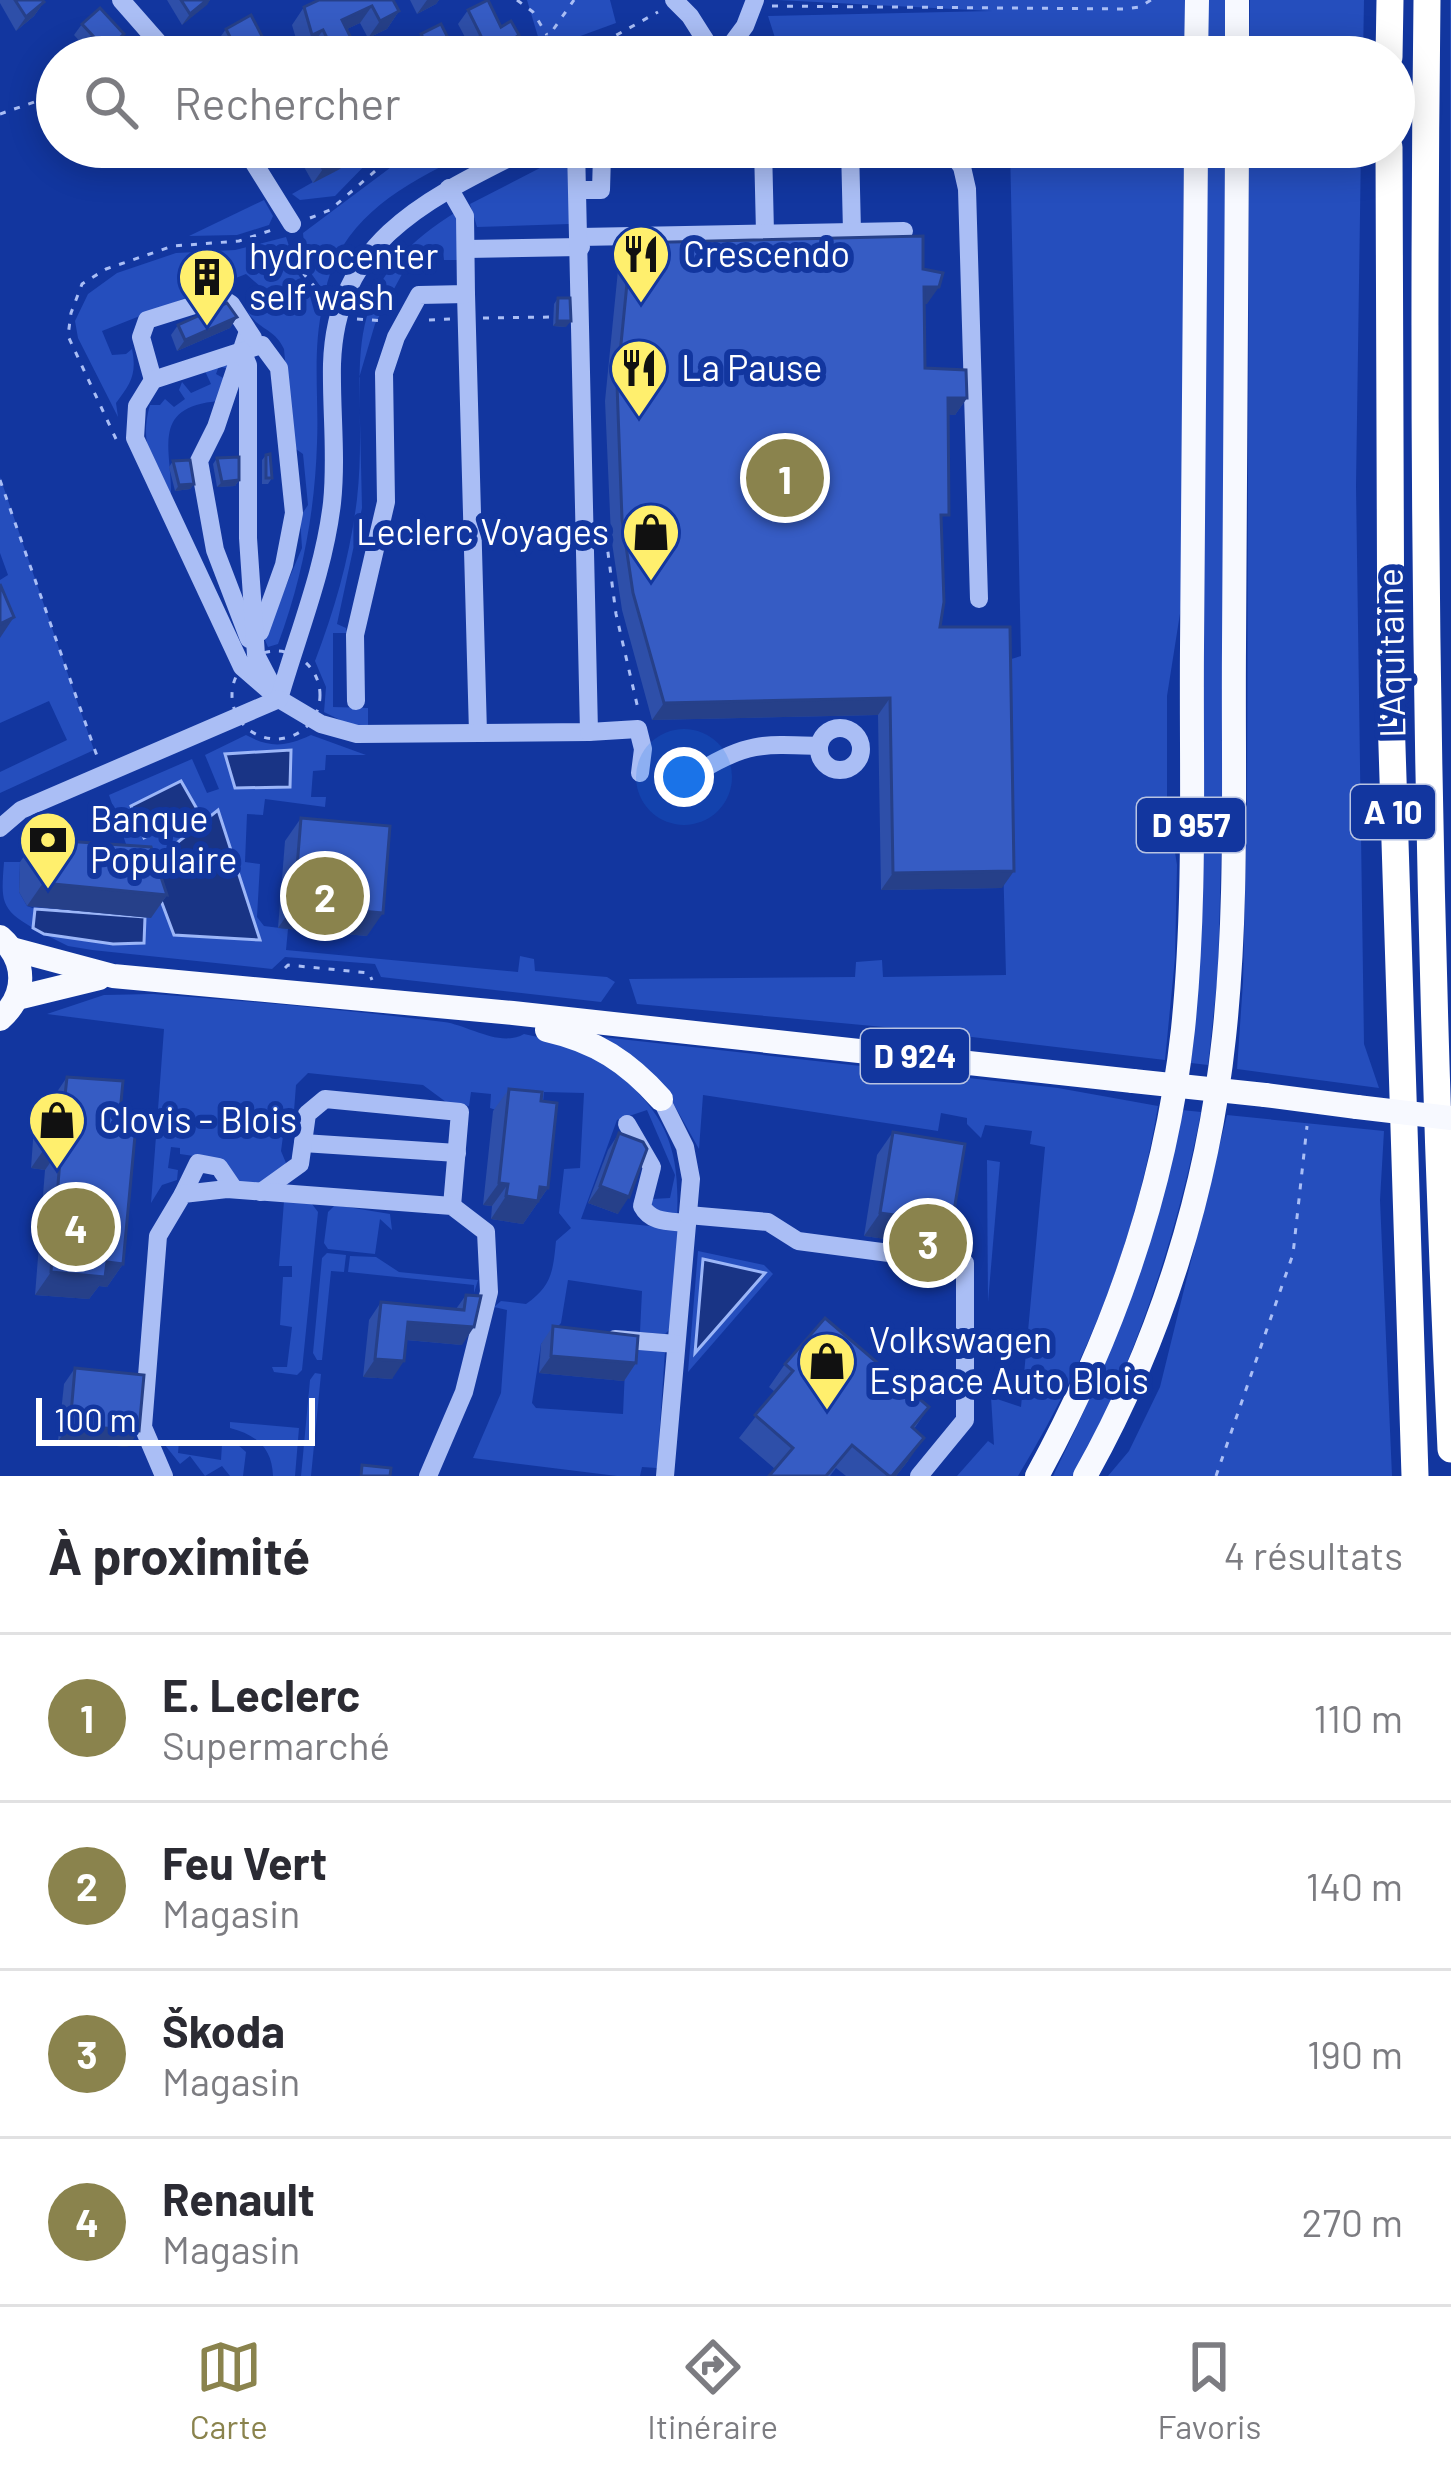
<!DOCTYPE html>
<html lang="fr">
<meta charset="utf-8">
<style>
:root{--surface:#fff;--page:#f2f2f3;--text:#2b2b33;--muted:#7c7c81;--line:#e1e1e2;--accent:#8a834d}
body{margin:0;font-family:Barlow,sans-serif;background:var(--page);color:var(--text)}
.scale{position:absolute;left:36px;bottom:30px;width:279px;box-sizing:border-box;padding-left:12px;border:6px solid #fff;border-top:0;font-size:33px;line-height:42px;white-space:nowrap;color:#fff;-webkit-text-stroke:9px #12369f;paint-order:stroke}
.you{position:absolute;left:684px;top:777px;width:42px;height:42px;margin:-30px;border:9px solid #fff;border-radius:50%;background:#1a73e8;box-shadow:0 0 0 18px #1a73e833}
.badge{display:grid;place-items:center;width:78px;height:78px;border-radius:50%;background:var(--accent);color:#fff;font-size:39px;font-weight:700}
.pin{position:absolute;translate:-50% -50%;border:6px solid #fff;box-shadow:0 3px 12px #0006}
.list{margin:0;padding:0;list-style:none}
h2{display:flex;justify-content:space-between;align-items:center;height:156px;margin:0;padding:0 48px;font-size:51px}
h2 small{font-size:39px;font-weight:400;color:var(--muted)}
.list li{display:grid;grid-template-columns:78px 1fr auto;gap:36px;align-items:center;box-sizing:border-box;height:168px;padding:0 48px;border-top:3px solid var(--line)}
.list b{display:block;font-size:45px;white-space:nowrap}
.list p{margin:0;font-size:39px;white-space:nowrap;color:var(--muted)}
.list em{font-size:39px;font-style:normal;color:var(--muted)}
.icon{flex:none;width:66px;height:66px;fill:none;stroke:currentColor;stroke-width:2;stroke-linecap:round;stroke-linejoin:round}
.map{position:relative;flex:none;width:1451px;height:1476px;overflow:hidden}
.search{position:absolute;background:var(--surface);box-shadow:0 6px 30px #0003;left:36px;right:36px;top:36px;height:132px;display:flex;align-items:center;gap:30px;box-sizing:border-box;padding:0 42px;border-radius:66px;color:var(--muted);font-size:45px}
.sheet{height:828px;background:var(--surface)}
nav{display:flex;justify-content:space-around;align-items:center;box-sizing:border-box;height:168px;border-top:3px solid var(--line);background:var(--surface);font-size:33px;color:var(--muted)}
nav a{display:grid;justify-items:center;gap:6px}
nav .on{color:var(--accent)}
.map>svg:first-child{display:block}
</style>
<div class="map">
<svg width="1451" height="1476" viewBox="0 0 1451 1476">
<rect width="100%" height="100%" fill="#12369f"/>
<g fill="#254ebd">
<polygon points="527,0 610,0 616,23 542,50"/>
<polygon points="777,0 1185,0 1185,57 988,57 903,51 872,38 776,41 768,16 992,11"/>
<polygon points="1207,0 1228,0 1227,57 1206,57"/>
<polygon points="1250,0 1364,0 1363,57 1249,57"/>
<polygon points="1450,0 1451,0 1451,592"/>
<path d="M418,147H482C414,179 340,213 325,293L306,266L303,233Z"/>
<polygon points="1010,147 1184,147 1182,601 1167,696 1167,801 1177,865 1175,958 1165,1060 905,1029 637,1004 629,979 855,977 856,962 882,960 883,977 1006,975 998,663 1021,656"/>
<polygon points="1206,147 1227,147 1223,778 1218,973 1208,1065 1191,1063 1199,978"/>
<polygon points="1249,147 1361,147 1356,486 1364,1044 1379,1088 1237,1069 1243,982 1247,807"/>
<polygon points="371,149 373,157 335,196 300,200 292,194"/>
<polygon points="569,153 569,224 477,227 470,204"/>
<polygon points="264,200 273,216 269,225 237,235 189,236"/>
<path d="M456,212L459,260H444L443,250L425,249L414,262L423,270L408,263L375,324L359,378L362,508L337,624L346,628L347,633H333V707L368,708V725H350L324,712L326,687L315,661C335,609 350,556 357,499C371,374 324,293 456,212Z"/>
<path d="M286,237L299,276L323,304C312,351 319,396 317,443C315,512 302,580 278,644L268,647L264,638L302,548L300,517L308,505L303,454L293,447L284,349C274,327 258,331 246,309L261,287L246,274L102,331L112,355L126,354L132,349C137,374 131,383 116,403L118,417L78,338L75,321L88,294L117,273L176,253L235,250Z"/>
<path d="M229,363L228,369L219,366L216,374L225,379L219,401C147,407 174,452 171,501C155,466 138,445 150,405H160L165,399L174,407L185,399L179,390L182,382L191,393L211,384L204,369Z"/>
<polygon points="0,477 94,750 0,793 0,772 67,740 49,701 0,723 0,580 8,575 0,553"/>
<path d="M246,735C270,748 285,747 311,735L366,755H326L325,770L313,771L311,797H326L325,807L265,799L263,815L247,814L245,862L260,864L257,917L264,926L288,929L286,950L518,972L520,956L534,959L535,971L607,977L615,982L601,1002L381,977L375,964L285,957L272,969L92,950L68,946L44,934L113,944L144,943L145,917L151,916L109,795L192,759L207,793L219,789L205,755Z"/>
<path d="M4,862H20L19,892L27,906L35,909L33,928C0,909 1,901 4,862Z"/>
<path d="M153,994C250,1001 347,1010 444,1022C468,1025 500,1048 524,1034C542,1038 562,1041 579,1048C594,1054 606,1064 618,1074C668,1116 680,1152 677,1216L657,1212L651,1203L652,1199L670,1198L675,1175L647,1110L617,1120L581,1219L679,1229L670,1329L665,1334L640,1332L642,1291L568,1280L561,1323L541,1344L532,1403L536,1408L623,1414L626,1347L665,1351L657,1468L642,1467L640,1476H617L473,1458L501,1393L507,1310L494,1307L501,1301L526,1304C552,1286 553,1271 556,1241L571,1228L559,1213L564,1169L580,1168L584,1093L544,1092L541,1125L490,1108L491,1094L471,1092L469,1106L446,1102L423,1085L308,1073L296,1085L294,1111L286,1114L281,1151L286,1163C274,1182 261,1184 240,1183L221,1160L180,1154V1148L171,1147L168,1168L178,1170L177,1180L162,1185L151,1203L164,1029L47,1014L104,995Z"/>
<path d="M593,1036L1058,1088L1158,1106C1136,1239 1088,1361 1018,1476H957L988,1441L994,1445L991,1397L1021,1407L1045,1147L1030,1144L1032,1131L985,1125L981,1138L967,1124V1118L941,1113L938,1131L703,1095L699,1149L668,1094Z"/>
<path d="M1182,1110L1201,1112C1176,1241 1135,1359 1075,1476H1053C1115,1351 1154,1247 1182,1110Z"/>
<polygon points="1227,1115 1384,1131 1380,1200 1392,1476 1108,1476 1129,1451 1160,1387"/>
<polygon points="987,1160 1000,1162 988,1302"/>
<polygon points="284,1201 312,1204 318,1212 302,1370 297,1375 274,1372 272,1367 287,1367 292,1327 280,1325 283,1277 292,1277 292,1266 279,1266"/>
<polygon points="335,1205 390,1214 392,1230 380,1219 375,1254 328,1249 324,1243 328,1212"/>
<polygon points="698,1251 764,1265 773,1274 688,1372"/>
<polygon points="327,1253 346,1255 344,1272 331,1271 322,1360 317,1360 313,1353 322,1258"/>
<polygon points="350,1256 376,1257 399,1272 478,1280 474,1293 474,1285 348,1272"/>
<polygon points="315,1373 321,1374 311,1476 301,1476 310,1380"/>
<path d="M230,1422L299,1428L295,1476H273C272,1447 256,1435 230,1428Z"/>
<polygon points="168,1440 179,1441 178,1453 221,1460 222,1444 238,1445 246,1452 243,1476 230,1476 222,1466 205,1476 190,1456 180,1464 165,1445"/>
</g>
<g fill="#193485" stroke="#9cb6f8" stroke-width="3">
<polygon points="291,750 290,787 235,788 225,754"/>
<polygon points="181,781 197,809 144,838 131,806"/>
<polygon points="218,810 260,940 174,935 148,866"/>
<polygon points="35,909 145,917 144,943 113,944 44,934 33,928"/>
<polygon points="703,1259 765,1273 695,1353"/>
</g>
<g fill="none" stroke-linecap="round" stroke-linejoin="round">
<g stroke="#aabef5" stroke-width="3" stroke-dasharray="6 9" stroke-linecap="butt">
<polyline points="517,0 533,12 547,35"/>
<polyline points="772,6 1124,9 1140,7 1151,0"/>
<polyline points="551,57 548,37 574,0"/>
<polyline points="577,57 658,12"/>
<polyline points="0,114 57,94"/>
<polyline points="310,218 330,210 403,147"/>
<polyline points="296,243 302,272 327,301"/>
<polyline points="483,318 552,317"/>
<polyline points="357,319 384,321"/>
<polyline points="429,320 450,319"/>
<polyline points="116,439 68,336 71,313 82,284 106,269 173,246 239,241 272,230"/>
<polyline points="0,480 97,756"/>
<polyline points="604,522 616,614 639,713"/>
<circle cx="276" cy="695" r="44"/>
<polyline points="285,968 288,965 369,973 372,980"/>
<polyline points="1216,1476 1293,1254 1307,1126"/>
</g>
<g stroke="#aabef5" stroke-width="18">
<polyline points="121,0 171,57"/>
<polyline points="674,0 690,16 716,57"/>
<polyline points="722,57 745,26 755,0"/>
<polyline points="747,57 869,50 890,57"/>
<polyline points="244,147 292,224"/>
<polyline points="763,147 765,233"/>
<polyline points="850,147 852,232"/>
<polyline points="948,147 962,167 967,189 979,599"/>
<polyline points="579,190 601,190 602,155 614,147"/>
<polyline points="580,237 904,231"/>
<polyline points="466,249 581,247"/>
<polyline points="466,294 478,733"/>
<polyline points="247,334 216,427 199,461 215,550 249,639"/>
<polyline points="242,351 262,345 279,368 294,513 284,565 260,632"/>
<polyline points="153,380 141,337 147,320 220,297 231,304 253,338"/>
<polyline points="279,699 256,655 248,538 248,365 242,351 153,380 137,406 135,438 242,667 279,699 321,724 357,734 589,732 576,147"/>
<path d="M279,699C298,633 324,571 332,503C337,456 331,411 332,364C336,237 432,197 531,147"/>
<polyline points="356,701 355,635 386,502 384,373 396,337 419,295 466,294 465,216 449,188"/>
<circle cx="840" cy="749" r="21"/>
<polyline points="589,732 638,729 643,749 640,773"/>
<path d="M700,771C747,742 765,744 819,746"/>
<polyline points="0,828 21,810 279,699"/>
<polyline points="661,1099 685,1147 691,1179 665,1476"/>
<path d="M627,1124L652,1167L642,1206C651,1223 669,1221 687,1223"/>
<polyline points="303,1143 457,1153"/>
<polyline points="261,1192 300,1164 307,1114 325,1099 460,1112 452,1206"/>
<polyline points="183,1194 198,1163 219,1167 234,1189"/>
<polyline points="688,1215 768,1222 798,1241 965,1263 965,1420 919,1476"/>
<polyline points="615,1339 676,1344"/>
<polyline points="164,1476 143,1427 158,1236 183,1194 227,1189 452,1206 486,1232 489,1292 464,1392 428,1476"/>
</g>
<g stroke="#f7f9ff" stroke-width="24">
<polyline points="1196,57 1197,0"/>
<polyline points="1237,57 1237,0"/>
<path d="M0,937C27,961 27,995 0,1019"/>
<polyline points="12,949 113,976 513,1013 1133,1081"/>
<polyline points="17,998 99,978"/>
<path d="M547,1030C596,1041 628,1062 661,1099"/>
<polyline points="1265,1095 1357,1107"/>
<path d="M1037,1476C1113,1337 1166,1188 1183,1029C1196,903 1191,774 1192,647C1193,481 1195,314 1196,147"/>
<path d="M1085,1476C1160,1343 1208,1189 1224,1037C1238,908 1233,777 1234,647C1235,480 1236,314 1237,147"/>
</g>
<g stroke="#fff" stroke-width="27">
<path d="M1427,0C1421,483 1428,966 1451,1449"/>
<polyline points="1389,57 1390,0"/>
<polyline points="1389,147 1391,715 1415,1476"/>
</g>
<g stroke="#f7f9ff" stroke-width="24">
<polyline points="1133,1081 1265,1095"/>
<polyline points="1357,1107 1451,1118"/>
</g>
</g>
<g fill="#2e4fa9">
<polygon points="0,0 42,0 44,2 34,16 16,31 0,3"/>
<polygon points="167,0 210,0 182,25"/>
<polygon points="393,0 399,11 387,29 368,38 360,23 347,29 355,46 348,57 316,57 311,47 300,52 292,25 304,7"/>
<polygon points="410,0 439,0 436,4 417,14"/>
<polygon points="468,10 501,27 516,39 514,57 416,57 411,48 421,34 454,50 468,43 458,24"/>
<polygon points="82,24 124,34 115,46 103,57 94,57 74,35"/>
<polygon points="226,29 267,46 287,57 223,57 216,43"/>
<polygon points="262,147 290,147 270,158"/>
<polygon points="293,147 346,147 350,155 340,169 313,183"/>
<polygon points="631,243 923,269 927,304 924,304 925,368 967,398 955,415 948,414 941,526 940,627 1002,888 881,890 878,715 652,720 622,610 611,536 605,401 619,260"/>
<polygon points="558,298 566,327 553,326 554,304"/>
<polygon points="237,317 230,328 177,351 171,335 178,325"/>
<polygon points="266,455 272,478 268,484 262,484 262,460"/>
<polygon points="217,458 239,480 235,486 217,487 213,464"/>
<polygon points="173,461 194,484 190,489 175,491 169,467"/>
<polygon points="301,818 367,936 278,928 285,841"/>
<polygon points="36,839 167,895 151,918 27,906 19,892 20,862"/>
<polygon points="67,1077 119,1124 123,1264 107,1287 99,1286 89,1299 35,1295 45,1170 31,1168 34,1126"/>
<polygon points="509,1089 541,1101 548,1188 523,1224 491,1219 492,1206 483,1205 493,1111"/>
<polygon points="893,1132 952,1223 936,1246 864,1236 877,1155"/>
<polygon points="619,1133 618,1214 588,1203 608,1150"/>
<polygon points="466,1295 462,1345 406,1340 392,1379 363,1377 369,1320 381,1302 456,1309"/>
<polygon points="553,1326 636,1363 624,1381 539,1373 541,1344"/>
<polygon points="785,1364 929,1407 914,1429 908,1461 896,1476 846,1476 836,1468 830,1476 769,1476 775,1469 739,1438 775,1392 769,1387"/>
<polygon points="75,1368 128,1447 58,1441 64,1384"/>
</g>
<g fill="#264089">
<polygon points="207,0 210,0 207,5 182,25 190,14"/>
<polygon points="427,0 439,0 436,4 417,14"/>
<polygon points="44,2 34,16 16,31 26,17"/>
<polygon points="372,6 360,23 330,37 342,20"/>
<polygon points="399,11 387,29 368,38 380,21"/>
<polygon points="323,30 311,47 300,52 312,35"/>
<polygon points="124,34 115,46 101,57 106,50"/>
<polygon points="355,46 348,57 335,57 336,56"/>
<polygon points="278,147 290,147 270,158"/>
<polygon points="350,155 340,169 313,183 323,169"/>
<polygon points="924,287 939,287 927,304 912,304"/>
<polygon points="237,317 230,328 177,351 185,340"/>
<polygon points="557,321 571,321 566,327 553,326"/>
<polygon points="948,398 967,398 955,415 936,414"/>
<polygon points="239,480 235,486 217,487 222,482"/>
<polygon points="194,484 190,489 175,491 179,485"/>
<polygon points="14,617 0,638 0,624"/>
<polygon points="890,698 878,715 652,720 664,703"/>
<polygon points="1014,871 1002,888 881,890 893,873"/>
<polygon points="43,883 167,895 151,918 27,906"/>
<polygon points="294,905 383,913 367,936 278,928"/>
<polygon points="47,1145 61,1147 45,1170 31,1168"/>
<polygon points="499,1183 508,1184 492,1206 483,1205"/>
<polygon points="600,1186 629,1197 618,1214 588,1203"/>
<polygon points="540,1187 548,1188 523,1224 491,1219 506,1196"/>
<polygon points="880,1213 952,1223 936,1246 864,1236"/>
<polygon points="107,1262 123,1264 107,1287 99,1286 89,1299 35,1295 51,1272"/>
<polygon points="408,1322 474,1327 462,1345 396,1339"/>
<polygon points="551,1356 636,1363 624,1381 539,1373"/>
<polygon points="375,1359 404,1361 392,1379 363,1377"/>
<polygon points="70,1425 139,1431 128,1447 58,1441"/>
<polygon points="924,1438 908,1461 896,1476 892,1476"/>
</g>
<g fill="#365cc4" stroke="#264089" stroke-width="3">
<polygon points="15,0 42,0 44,2 26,17"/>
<polygon points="181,0 207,0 190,14"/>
<polygon points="319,0 393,0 399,11 380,21 372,6 342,20 355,46 336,56 323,30 312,35 304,7"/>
<polygon points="488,0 501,27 511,21 519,35 515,38 520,48 503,57 433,57 421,34 441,24 454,50 481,36 468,10"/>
<polygon points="100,8 124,34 106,50 82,24"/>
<polygon points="251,15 267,46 279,41 287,57 240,57 226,29"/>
<polygon points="984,42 996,45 1002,57 937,57 937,49 970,50"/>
<polygon points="394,48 398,57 377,57"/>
<polygon points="311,147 346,147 350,155 323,169"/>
<polygon points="923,236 923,269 943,273 939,287 924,287 925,368 966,370 967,398 948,398 949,515 941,515 944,602 940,627 1010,627 1014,871 893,873 890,698 664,703 633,593 622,519 617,384 631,243"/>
<polygon points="558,298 570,298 571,321 557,321"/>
<polygon points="227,303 237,317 185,340 178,325"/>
<polygon points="270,454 272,478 266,478 266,455"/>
<polygon points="239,457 239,480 222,482 217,458"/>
<polygon points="190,460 194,484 179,485 173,461"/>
<polygon points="0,584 14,617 0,624"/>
<polygon points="301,818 390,826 383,913 294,905"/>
<polygon points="36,839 151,847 167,895 43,883 35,869"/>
<polygon points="67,1077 123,1081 119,1124 136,1125 123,1264 107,1262 105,1277 51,1272 61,1147 47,1145 50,1103 64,1105"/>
<polygon points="509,1089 542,1092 541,1101 557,1103 548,1188 540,1187 538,1201 506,1196 508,1184 499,1183"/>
<polygon points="893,1132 965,1144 952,1223 880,1213"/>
<polygon points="619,1133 643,1142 647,1149 629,1197 600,1186"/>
<polygon points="466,1295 481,1296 474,1327 408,1322 404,1361 375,1359 381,1302 464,1310"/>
<polygon points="825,1318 929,1407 912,1427 924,1438 892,1476 889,1476 852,1445 826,1476 769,1476 793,1448 755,1415 793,1371 785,1364"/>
<polygon points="553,1326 638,1336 636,1363 551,1356"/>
<polygon points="75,1368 144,1375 139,1431 70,1425"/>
<polygon points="362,1465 391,1468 390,1476 361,1476"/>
</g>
<defs>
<g id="restaurant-pin" transform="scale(3)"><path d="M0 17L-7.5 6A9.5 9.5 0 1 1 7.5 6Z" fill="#ffef6d" stroke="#12369f"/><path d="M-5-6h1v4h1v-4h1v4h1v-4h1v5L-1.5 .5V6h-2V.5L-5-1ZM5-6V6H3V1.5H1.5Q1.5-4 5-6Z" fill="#111"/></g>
<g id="building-pin" transform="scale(3)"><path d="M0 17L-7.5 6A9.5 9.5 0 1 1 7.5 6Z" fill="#ffef6d" stroke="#12369f"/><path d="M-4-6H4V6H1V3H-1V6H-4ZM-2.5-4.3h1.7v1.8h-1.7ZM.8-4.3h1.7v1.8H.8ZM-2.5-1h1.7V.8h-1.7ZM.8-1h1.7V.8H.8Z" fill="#111"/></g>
<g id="shop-pin" transform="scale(3)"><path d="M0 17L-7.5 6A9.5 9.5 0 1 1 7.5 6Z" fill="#ffef6d" stroke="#12369f"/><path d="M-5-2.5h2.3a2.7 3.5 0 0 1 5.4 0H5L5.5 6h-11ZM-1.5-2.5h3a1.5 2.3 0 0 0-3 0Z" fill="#111"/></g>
<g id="bank-pin" transform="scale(3)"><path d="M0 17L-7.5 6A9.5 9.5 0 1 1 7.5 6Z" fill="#ffef6d" stroke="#12369f"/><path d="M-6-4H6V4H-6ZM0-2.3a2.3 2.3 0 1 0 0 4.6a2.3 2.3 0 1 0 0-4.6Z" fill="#111"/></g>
</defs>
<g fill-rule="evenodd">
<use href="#restaurant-pin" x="641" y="254"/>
<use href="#building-pin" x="207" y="277"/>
<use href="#restaurant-pin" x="639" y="368"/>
<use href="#shop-pin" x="651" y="532"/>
<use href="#bank-pin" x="48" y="840"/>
<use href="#shop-pin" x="57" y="1120"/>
<use href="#shop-pin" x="827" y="1361"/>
</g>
<g text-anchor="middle" stroke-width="12" stroke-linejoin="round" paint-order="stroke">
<g fill="#12369f" stroke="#b8c3e2" stroke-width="3">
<rect x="1351" y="785" width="84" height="54" rx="9"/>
<rect x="1137" y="798" width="108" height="54" rx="9"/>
<rect x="861" y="1029" width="108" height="54" rx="9"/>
</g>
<g font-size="33" font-weight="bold" fill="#fff">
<text x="1393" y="824">A 10</text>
<text x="1191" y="837">D 957</text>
<text x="915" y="1068">D 924</text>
</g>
<g font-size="36" fill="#fff" stroke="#12369f" text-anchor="start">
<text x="683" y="267">Crescendo</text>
<text x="249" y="269">hydrocenter<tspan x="249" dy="41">self wash</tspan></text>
<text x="681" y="381">La Pause</text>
<text x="609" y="545" text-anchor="end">Leclerc Voyages</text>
<text x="90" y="832">Banque<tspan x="90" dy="41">Populaire</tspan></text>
<text x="99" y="1133">Clovis - Blois</text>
<text x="869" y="1353">Volkswagen<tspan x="869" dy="41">Espace Auto Blois</tspan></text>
</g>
<g font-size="36" fill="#fff" stroke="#12369f">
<text transform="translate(1391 653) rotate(-91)" y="13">L'Aquitaine</text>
</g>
</g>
</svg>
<div class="scale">100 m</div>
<div class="you"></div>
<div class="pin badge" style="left:785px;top:478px">1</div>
<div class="pin badge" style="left:325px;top:896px">2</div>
<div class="pin badge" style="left:928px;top:1243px">3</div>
<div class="pin badge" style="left:76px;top:1227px">4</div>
<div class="search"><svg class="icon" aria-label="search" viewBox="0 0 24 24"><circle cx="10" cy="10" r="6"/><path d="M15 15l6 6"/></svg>Rechercher</div>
</div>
<section class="sheet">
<h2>À proximité<small>4 résultats</small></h2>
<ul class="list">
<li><span class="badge">1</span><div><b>E. Leclerc</b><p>Supermarché</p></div><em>110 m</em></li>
<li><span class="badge">2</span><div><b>Feu Vert</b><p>Magasin</p></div><em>140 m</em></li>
<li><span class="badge">3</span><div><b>Škoda</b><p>Magasin</p></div><em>190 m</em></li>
<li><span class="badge">4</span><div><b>Renault</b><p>Magasin</p></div><em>270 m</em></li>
</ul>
</section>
<nav>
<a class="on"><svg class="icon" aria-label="map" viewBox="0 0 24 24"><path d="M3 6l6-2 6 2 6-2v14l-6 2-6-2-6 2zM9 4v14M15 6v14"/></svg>Carte</a>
<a><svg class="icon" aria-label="directions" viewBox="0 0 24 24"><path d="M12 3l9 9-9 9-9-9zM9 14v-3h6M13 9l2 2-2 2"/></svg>Itinéraire</a>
<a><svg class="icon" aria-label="saved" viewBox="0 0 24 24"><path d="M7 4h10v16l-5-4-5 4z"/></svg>Favoris</a>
</nav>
